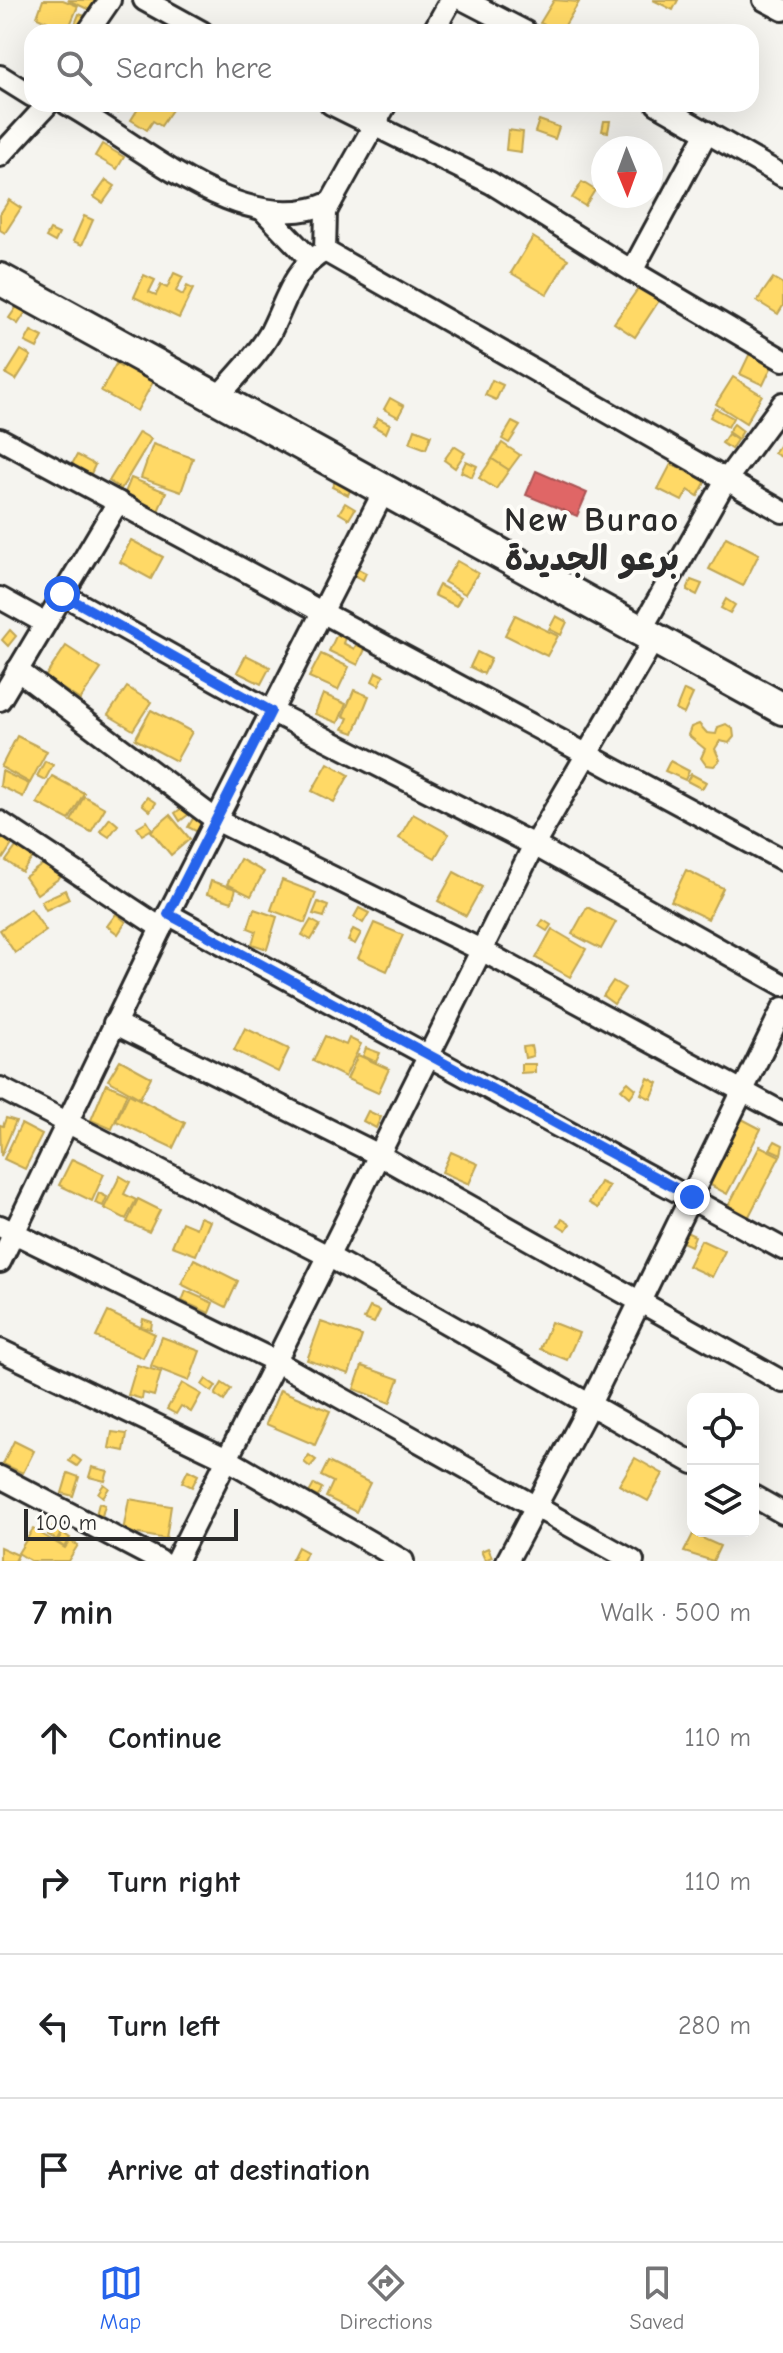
<!DOCTYPE html>
<meta charset="utf-8">
<style>
:root{--surface:#fff;--page:#f2f2f2;--text:#202124;--muted:#757577;--line:#e0e0e0;--accent:#2563eb}
body{margin:0;font-family:"Comic Neue","Playpen Sans Arabic",sans-serif;background:var(--page);color:var(--text)}
.controls{position:absolute;right:24px;bottom:24px;display:grid;overflow:hidden;border-radius:16px;box-shadow:0 8px 32px #0002}
.controls button{width:72px;height:72px;display:grid;place-items:center;padding:0;border:0;border-bottom:2px solid var(--line);background:var(--surface);color:var(--text);font:40px sans-serif}
.compass{position:absolute;left:591px;top:136px;width:72px;height:72px;border-radius:50%;background:var(--surface);box-shadow:0 8px 32px #0002;rotate:179deg}
.scale{position:absolute;left:24px;bottom:20px;width:214px;box-sizing:border-box;padding-left:8px;border:4px solid #2b2b2b;border-top:0;font-size:22px;line-height:28px;white-space:nowrap;color:#2b2b2b;-webkit-text-stroke:6px #fdfcf7;paint-order:stroke}
.stop{position:absolute;width:24px;height:24px;margin:-18px;border:6px solid #2563eb;border-radius:50%;background:#fff}
.stop.end{background:#2563eb;border-color:#fff;box-shadow:0 2px 8px #0008}
.list{margin:0;padding:0;list-style:none}
h2{display:flex;justify-content:space-between;align-items:center;height:104px;margin:0;padding:0 32px;font-size:34px}
h2 small{font-size:26px;font-weight:400;color:var(--muted)}
.list li{display:grid;grid-template-columns:52px 1fr auto;gap:24px;align-items:center;box-sizing:border-box;height:144px;padding:0 32px;border-top:2px solid var(--line)}
.list b{display:block;font-size:30px;white-space:nowrap}
.list em{font-size:26px;font-style:normal;color:var(--muted)}
.icon{flex:none;width:44px;height:44px;fill:none;stroke:currentColor;stroke-width:2;stroke-linecap:round;stroke-linejoin:round}
.map{position:relative;flex:none;width:783px;height:1561px;overflow:hidden}
.search{position:absolute;background:var(--surface);box-shadow:0 8px 32px #0002;left:24px;right:24px;top:24px;height:88px;display:flex;align-items:center;gap:20px;box-sizing:border-box;padding:0 28px;border-radius:24px;color:var(--muted);font-size:30px}
.sheet{height:680px;background:var(--surface)}
nav{display:flex;justify-content:space-around;align-items:center;box-sizing:border-box;height:112px;border-top:2px solid var(--line);background:var(--surface);font-size:22px;color:var(--muted)}
nav a{display:grid;justify-items:center;gap:4px}
nav .on{color:var(--accent)}
.map>svg:first-child{display:block}
</style>
<div class="map">
<svg width="783" height="1561" viewBox="0 0 783 1561">
<rect width="100%" height="100%" fill="#f5f4ef"/>
<filter id="ink" filterUnits="userSpaceOnUse"><feTurbulence type="fractalNoise" baseFrequency=".0125" numOctaves="2"/><feDisplacementMap in="SourceGraphic" scale="16" xChannelSelector="R" yChannelSelector="G"/><feConvolveMatrix kernelMatrix="1 2 1 2 8 2 1 2 1" color-interpolation-filters="sRGB"/></filter>
<g filter="url(#ink)">
<g fill="#ffd966" stroke="#bfa554" stroke-width="2">
<polygon points="43,0 63,0 78,6 68,30 37,17"/>
<polygon points="68,0 102,0 96,13"/>
<polygon points="554,0 579,2 561,32 540,23"/>
<polygon points="653,0 678,0 673,10"/>
<polygon points="79,14 88,17 83,32 72,32"/>
<polygon points="104,104 123,104 118,113"/>
<polygon points="141,104 176,104 161,126 153,121 147,130 131,120"/>
<polygon points="539,120 559,127 555,139 535,132"/>
<polygon points="604,121 610,121 608,132 602,131"/>
<polygon points="508,130 523,132 521,152 506,150"/>
<polygon points="102,144 124,157 117,169 95,156"/>
<polygon points="106,180 115,186 103,203 94,197"/>
<polygon points="582,182 595,190 585,206 572,198"/>
<polygon points="9,200 21,208 5,233 0,230 0,214"/>
<polygon points="84,216 93,220 82,245 73,241"/>
<polygon points="50,230 59,234 55,242 46,237"/>
<polygon points="533,237 568,259 547,294 511,273"/>
<polygon points="174,273 183,277 176,291 183,295 187,286 193,289 179,318 134,297 144,275 155,280 149,292 156,295 161,285 167,288"/>
<polygon points="773,278 783,284 783,306 778,314 757,301"/>
<polygon points="642,283 662,296 635,337 614,323"/>
<polygon points="20,302 29,307 18,324 9,318"/>
<polygon points="31,331 43,337 37,348 25,342"/>
<polygon points="21,350 31,356 16,380 6,374"/>
<polygon points="750,353 773,364 763,385 740,374"/>
<polygon points="126,358 157,375 137,411 101,391 116,364 121,367"/>
<polygon points="733,377 762,395 746,423 716,404"/>
<polygon points="492,380 503,385 496,400 485,395"/>
<polygon points="390,398 404,406 398,417 384,409"/>
<polygon points="715,408 733,418 728,427 710,417"/>
<polygon points="378,418 390,424 386,433 373,426"/>
<polygon points="512,422 520,426 509,443 502,439"/>
<polygon points="734,424 743,431 738,439 728,432"/>
<polygon points="415,429 431,435 426,449 410,443"/>
<polygon points="139,432 151,439 121,489 109,481"/>
<polygon points="728,434 737,440 731,449 722,443"/>
<polygon points="502,443 520,455 509,470 492,459"/>
<polygon points="781,443 783,445 783,458 774,453"/>
<polygon points="153,444 193,458 181,492 141,478"/>
<polygon points="454,446 465,453 455,468 444,460"/>
<polygon points="77,455 95,465 89,478 70,468"/>
<polygon points="492,459 509,470 496,489 479,478"/>
<polygon points="466,461 477,466 472,477 461,472"/>
<polygon points="671,464 706,481 698,496 688,490 682,501 658,489"/>
<polygon points="339,474 354,482 348,495 332,487"/>
<polygon points="131,478 166,492 157,514 122,500"/>
<polygon points="345,503 355,509 349,519 339,513"/>
<polygon points="726,537 759,554 743,586 709,569"/>
<polygon points="131,540 163,557 151,579 120,562"/>
<polygon points="457,561 478,573 465,594 444,582"/>
<polygon points="358,569 366,573 363,580 355,576"/>
<polygon points="691,580 702,584 697,595 687,590"/>
<polygon points="439,585 461,597 456,606 434,595"/>
<polygon points="726,599 735,605 730,613 721,608"/>
<polygon points="515,615 558,636 547,656 505,635"/>
<polygon points="556,616 567,622 561,635 549,629"/>
<polygon points="10,630 16,636 8,646 2,640"/>
<polygon points="337,634 345,638 343,643 354,649 357,643 366,647 358,665 329,651"/>
<polygon points="66,646 101,669 80,700 45,677"/>
<polygon points="477,652 491,659 484,674 470,667"/>
<polygon points="321,654 349,667 338,690 309,677"/>
<polygon points="246,655 270,667 261,684 237,672"/>
<polygon points="376,672 384,676 379,685 372,681"/>
<polygon points="127,687 151,702 133,730 108,715"/>
<polygon points="354,690 369,696 354,733 343,729 348,718 343,716"/>
<polygon points="684,690 693,694 684,714 676,710"/>
<polygon points="323,694 346,704 338,723 315,714"/>
<polygon points="151,710 192,732 176,761 135,739"/>
<polygon points="699,724 707,733 716,734 718,727 726,724 733,729 734,737 729,743 720,741 715,749 720,760 714,766 706,765 701,758 705,749 688,735 691,727"/>
<polygon points="17,736 47,751 30,783 1,767"/>
<polygon points="45,761 53,765 45,780 37,776"/>
<polygon points="670,761 689,771 685,780 665,771"/>
<polygon points="328,763 349,775 334,802 312,791"/>
<polygon points="2,771 29,784 23,797 0,786"/>
<polygon points="691,774 706,782 702,789 687,781"/>
<polygon points="52,776 84,793 69,820 37,803"/>
<polygon points="84,796 105,808 91,832 71,821"/>
<polygon points="147,797 156,803 150,811 142,804"/>
<polygon points="183,807 189,814 180,821 175,813"/>
<polygon points="413,814 449,834 435,858 399,838"/>
<polygon points="170,815 190,839 171,855 151,831"/>
<polygon points="195,815 209,823 202,834 188,827"/>
<polygon points="110,818 118,825 109,837 100,831"/>
<polygon points="147,821 152,829 142,835 137,827"/>
<polygon points="0,830 15,840 2,860 0,859"/>
<polygon points="21,840 37,852 22,872 6,861"/>
<polygon points="240,859 264,872 251,896 227,884"/>
<polygon points="49,860 61,877 37,894 25,877"/>
<polygon points="686,870 723,888 708,919 671,901"/>
<polygon points="454,872 482,887 466,916 438,901"/>
<polygon points="282,880 316,893 305,923 271,910"/>
<polygon points="211,881 236,889 232,902 207,894"/>
<polygon points="65,890 69,899 46,910 41,901"/>
<polygon points="318,902 328,906 324,917 313,914"/>
<polygon points="587,907 616,922 601,949 572,934"/>
<polygon points="359,908 369,913 363,923 354,917"/>
<polygon points="31,909 46,931 15,953 0,930"/>
<polygon points="254,909 277,917 267,949 252,944 256,931 248,928"/>
<polygon points="116,914 126,922 118,934 107,926"/>
<polygon points="311,920 320,925 311,940 302,935"/>
<polygon points="543,920 551,925 547,931 539,926"/>
<polygon points="374,923 403,935 387,971 358,958"/>
<polygon points="353,929 361,933 355,944 348,941"/>
<polygon points="552,929 586,949 570,977 536,958"/>
<polygon points="613,981 625,988 614,1004 603,996"/>
<polygon points="245,1028 289,1049 278,1072 234,1050"/>
<polygon points="325,1036 346,1045 349,1038 361,1044 345,1077 313,1061"/>
<polygon points="531,1046 533,1056 525,1058 523,1047"/>
<polygon points="366,1048 380,1053 376,1062 363,1056"/>
<polygon points="358,1055 389,1069 378,1093 347,1079"/>
<polygon points="120,1060 151,1077 140,1098 108,1080"/>
<polygon points="521,1064 535,1064 535,1072 521,1073"/>
<polygon points="648,1078 658,1083 651,1099 641,1094"/>
<polygon points="628,1082 636,1089 630,1097 621,1089"/>
<polygon points="106,1084 127,1093 112,1129 91,1120"/>
<polygon points="129,1094 185,1123 173,1148 116,1121"/>
<polygon points="368,1111 381,1117 376,1128 363,1121"/>
<polygon points="6,1118 16,1121 1,1156 0,1125 3,1126"/>
<polygon points="740,1118 761,1129 727,1194 705,1182"/>
<polygon points="21,1124 42,1135 25,1169 4,1159"/>
<polygon points="775,1141 783,1145 781,1154 770,1149"/>
<polygon points="760,1146 780,1156 746,1222 725,1212"/>
<polygon points="451,1152 478,1164 469,1184 442,1172"/>
<polygon points="72,1159 104,1174 92,1201 59,1185"/>
<polygon points="120,1176 130,1182 124,1194 136,1200 126,1219 104,1208"/>
<polygon points="600,1182 609,1186 598,1208 589,1203"/>
<polygon points="99,1193 107,1197 103,1206 95,1203"/>
<polygon points="138,1199 160,1210 149,1232 127,1222"/>
<polygon points="200,1217 210,1221 196,1255 172,1246 182,1222 196,1228"/>
<polygon points="562,1219 570,1224 566,1230 558,1225"/>
<polygon points="684,1231 695,1236 691,1246 680,1241"/>
<polygon points="701,1240 725,1251 712,1277 688,1266"/>
<polygon points="194,1259 238,1281 226,1307 181,1284"/>
<polygon points="186,1291 213,1303 209,1313 182,1301"/>
<polygon points="370,1307 380,1311 374,1323 364,1319"/>
<polygon points="108,1312 155,1334 143,1358 96,1337"/>
<polygon points="143,1319 152,1322 151,1329 141,1327"/>
<polygon points="321,1322 362,1336 349,1374 307,1360"/>
<polygon points="551,1322 579,1333 567,1360 540,1349"/>
<polygon points="162,1337 200,1351 189,1381 151,1366"/>
<polygon points="137,1365 161,1372 154,1396 143,1393 142,1399 128,1395"/>
<polygon points="362,1366 399,1379 390,1403 354,1389"/>
<polygon points="206,1379 216,1386 212,1392 202,1385"/>
<polygon points="182,1383 201,1394 191,1412 181,1406 176,1414 167,1409"/>
<polygon points="222,1383 231,1389 224,1401 215,1395"/>
<polygon points="280,1390 330,1411 315,1445 266,1424"/>
<polygon points="112,1432 127,1434 124,1451 109,1448"/>
<polygon points="14,1441 34,1451 23,1473 3,1464"/>
<polygon points="73,1455 81,1461 77,1466 69,1461"/>
<polygon points="309,1455 316,1460 310,1467 304,1462"/>
<polygon points="635,1458 663,1474 648,1501 619,1485"/>
<polygon points="328,1462 370,1483 356,1512 326,1497 333,1482 321,1476"/>
<polygon points="92,1467 108,1471 105,1481 89,1477"/>
<polygon points="188,1470 198,1475 192,1487 182,1482"/>
<polygon points="68,1473 79,1477 73,1496 62,1493"/>
<polygon points="104,1484 109,1488 103,1497 98,1493"/>
<polygon points="314,1484 322,1488 318,1497 309,1493"/>
<polygon points="129,1499 171,1506 166,1539 123,1531"/>
<polygon points="99,1503 105,1505 102,1516 96,1515"/>
<polygon points="53,1527 62,1532 57,1540 48,1535"/>
<polygon points="33,1529 65,1548 70,1541 78,1545 68,1561 31,1561 18,1553"/>
<polygon points="63,1533 70,1538 64,1547 57,1542"/>
<polygon points="693,1534 720,1546 713,1561 684,1552"/>
<polygon points="0,1547 18,1555 15,1561 0,1561"/>
<polygon points="298,1547 307,1552 303,1561 291,1561"/>
<polygon points="488,1548 492,1557 485,1560 481,1551"/>
</g>
<polygon fill="#e06666" stroke="#aa5454" stroke-width="2" points="536,471 587,493 577,516 526,495"/>
<g fill="none" stroke-linecap="round" stroke-linejoin="round">
<g stroke="#2b2b2b" stroke-width="26">
<g id="minor">
<polyline points="144,0 202,32"/>
<polyline points="464,0 526,32"/>
<polyline points="764,0 783,10"/>
<polyline points="88,32 110,0"/>
<polyline points="433,32 451,0"/>
<polyline points="0,76 32,96"/>
<path d="M67,104C142,145 244,242 331,202"/>
<polyline points="331,104 491,183 632,271 783,360"/>
<polyline points="657,104 783,176"/>
<polyline points="0,156 48,104"/>
<polyline points="264,211 310,259"/>
<polyline points="325,251 783,512"/>
<polyline points="632,271 707,132"/>
<path d="M218,397C235,377 257,356 270,333C286,302 293,268 325,251L326,212L331,202L386,104"/>
<polyline points="0,439 783,860"/>
<polyline points="62,594 271,711 534,845 783,985"/>
<polyline points="0,598 45,623"/>
<polyline points="640,632 726,480 783,403"/>
<polyline points="17,670 216,820 481,950 783,1113"/>
<polyline points="0,700 118,502"/>
<polyline points="0,822 161,928"/>
<polyline points="168,914 783,1249"/>
<polyline points="114,1023 379,1155 783,1382"/>
<polyline points="0,1088 328,1256 693,1463"/>
<polyline points="0,1226 275,1361 633,1561"/>
<polyline points="0,1262 161,928 384,491"/>
<polyline points="0,1350 227,1459 403,1561"/>
<polyline points="0,1477 160,1561"/>
<polyline points="753,1496 783,1513"/>
<polyline points="176,1561 534,845 654,639"/>
<polyline points="507,1561 589,1406 783,1008"/>
</g>
</g>
<g stroke="#2b2b2b" stroke-width="36">
<polyline id="highway" points="0,279 783,709"/>
</g>
<use href="#minor" stroke="#fdfcf7" stroke-width="20"/>
<use href="#highway" stroke="#fdfcf7" stroke-width="30"/>
</g>
</g>
<g fill="none" stroke-linecap="round" stroke-linejoin="round" filter="url(#ink)">
<polyline stroke="#2563eb" stroke-width="10" points="62,594 271,711 168,914 692,1197"/>
</g>
<g text-anchor="middle" stroke-width="8" stroke-linejoin="round" paint-order="stroke">
<g font-size="34" font-weight="bold" letter-spacing="2" fill="#2b2b2b" stroke="#fdfcf7">
<text x="592" y="531">New Burao<tspan x="592" dy="39">برعو الجديدة</tspan></text>
</g>
</g>
</svg>
<div class="controls">
<button><svg class="icon" aria-label="locate" viewBox="0 0 24 24"><circle cx="12" cy="12" r="6"/><path d="M12 2v4M12 18v4M2 12h4M18 12h4"/></svg></button>
<button><svg class="icon" aria-label="layers" viewBox="0 0 24 24"><path d="M12 4l9 5-9 5-9-5zM3 14l9 5 9-5"/></svg></button>
</div>
<svg class="compass" viewBox="-18 -18 36 36"><path d="M0-13l5 13h-10z" fill="#e53935"/><path d="M0 13l5-13h-10z" fill="#757577"/></svg>
<div class="scale">100 m</div>
<div class="stop" style="left:62px;top:594px"></div>
<div class="stop end" style="left:692px;top:1197px"></div>
<div class="search"><svg class="icon" aria-label="search" viewBox="0 0 24 24"><circle cx="10" cy="10" r="6"/><path d="M15 15l6 6"/></svg>Search here</div>
</div>
<section class="sheet">
<h2>7 min<small>Walk · 500 m</small></h2>
<ul class="list">
<li><svg class="icon" aria-label="ahead" viewBox="0 0 24 24"><path d="M12 20V5M6 11l6-6 6 6"/></svg><div><b>Continue</b></div><em>110 m</em></li>
<li><svg class="icon" aria-label="right" viewBox="0 0 24 24"><path d="M7 20v-9h11M14 6l5 5-5 5"/></svg><div><b>Turn right</b></div><em>110 m</em></li>
<li><svg class="icon" aria-label="left" viewBox="0 0 24 24"><path d="M17 20v-9H6M10 6l-5 5 5 5"/></svg><div><b>Turn left</b></div><em>280 m</em></li>
<li><svg class="icon" aria-label="arrive" viewBox="0 0 24 24"><path d="M6 21V4h12l-3 4 3 4H6"/></svg><div><b>Arrive at destination</b></div></li>
</ul>
</section>
<nav>
<a class="on"><svg class="icon" aria-label="map" viewBox="0 0 24 24"><path d="M3 6l6-2 6 2 6-2v14l-6 2-6-2-6 2zM9 4v14M15 6v14"/></svg>Map</a>
<a><svg class="icon" aria-label="directions" viewBox="0 0 24 24"><path d="M12 3l9 9-9 9-9-9zM9 14v-3h6M13 9l2 2-2 2"/></svg>Directions</a>
<a><svg class="icon" aria-label="saved" viewBox="0 0 24 24"><path d="M7 4h10v16l-5-4-5 4z"/></svg>Saved</a>
</nav>
